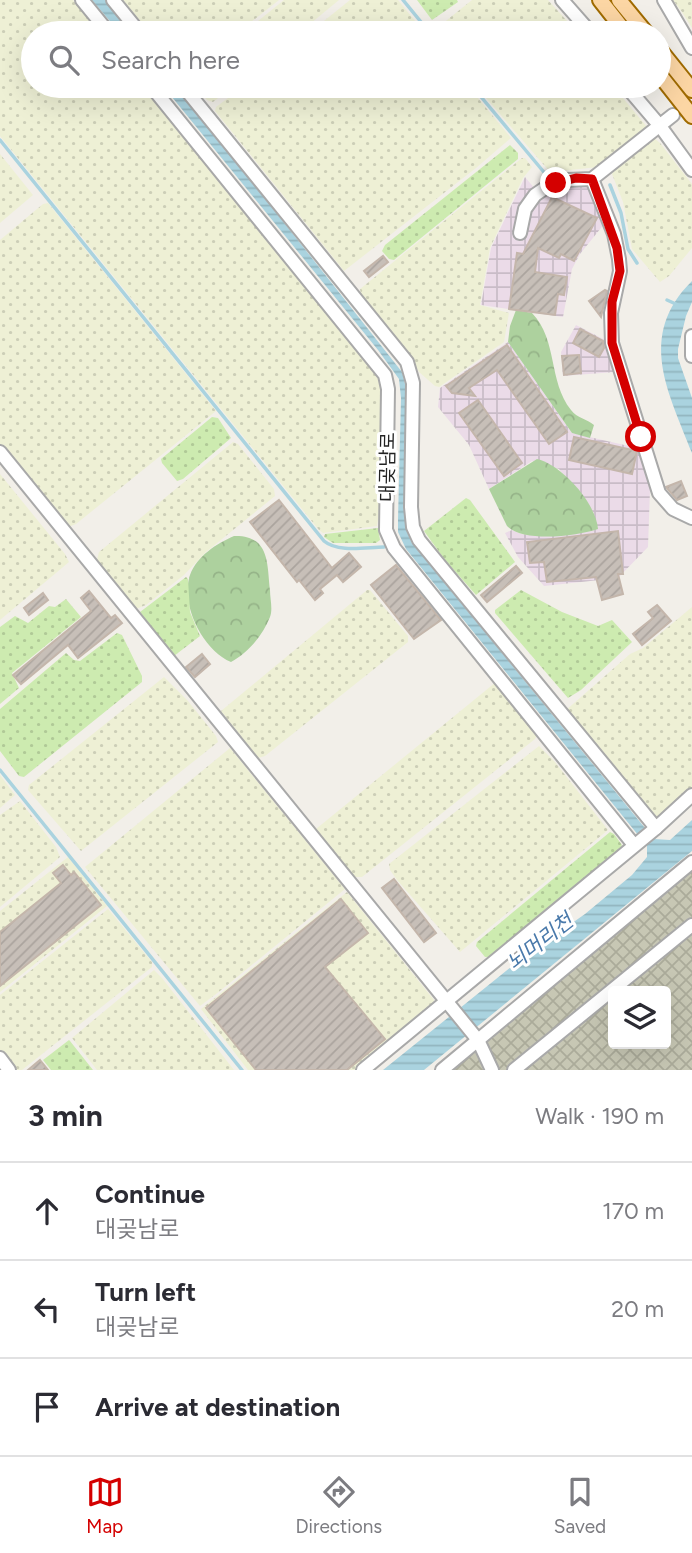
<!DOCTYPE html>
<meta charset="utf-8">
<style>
:root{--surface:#fff;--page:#f7f7f7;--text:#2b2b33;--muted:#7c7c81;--line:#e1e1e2;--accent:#d40000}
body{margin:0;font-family:Figtree,"Noto Sans KR",sans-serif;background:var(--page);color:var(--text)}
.controls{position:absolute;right:21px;bottom:21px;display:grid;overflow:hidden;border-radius:7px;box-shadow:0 7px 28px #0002}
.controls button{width:63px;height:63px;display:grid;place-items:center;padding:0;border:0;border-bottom:2px solid var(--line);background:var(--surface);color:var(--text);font:35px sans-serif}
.stop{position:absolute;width:21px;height:21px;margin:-16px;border:5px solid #d40000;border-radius:50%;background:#fff}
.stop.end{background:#d40000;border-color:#fff;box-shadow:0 2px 7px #0008}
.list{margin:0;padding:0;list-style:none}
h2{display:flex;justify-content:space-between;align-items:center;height:91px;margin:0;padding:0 28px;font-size:30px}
h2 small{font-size:23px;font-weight:400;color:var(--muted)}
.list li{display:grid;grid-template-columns:46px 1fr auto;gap:21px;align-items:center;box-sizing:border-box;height:98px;padding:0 28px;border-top:2px solid var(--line)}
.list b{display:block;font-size:26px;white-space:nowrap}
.list p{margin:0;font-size:23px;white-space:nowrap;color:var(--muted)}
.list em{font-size:23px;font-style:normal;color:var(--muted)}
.icon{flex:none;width:38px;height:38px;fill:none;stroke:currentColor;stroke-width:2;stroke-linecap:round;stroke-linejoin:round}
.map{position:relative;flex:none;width:692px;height:1070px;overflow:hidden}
.search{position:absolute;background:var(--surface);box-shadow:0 7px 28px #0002;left:21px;right:21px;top:21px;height:77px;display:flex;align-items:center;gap:18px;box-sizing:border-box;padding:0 24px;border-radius:38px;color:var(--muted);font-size:26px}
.sheet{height:385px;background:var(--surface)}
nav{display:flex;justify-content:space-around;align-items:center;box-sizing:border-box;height:98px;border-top:2px solid var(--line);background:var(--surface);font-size:19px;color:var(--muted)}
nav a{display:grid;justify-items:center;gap:4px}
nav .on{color:var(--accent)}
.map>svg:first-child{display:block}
</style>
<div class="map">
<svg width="692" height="1070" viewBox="0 0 692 1070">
<defs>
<pattern id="industrial-grid" width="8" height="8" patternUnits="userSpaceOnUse" patternTransform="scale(1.75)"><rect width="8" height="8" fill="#ebdbe8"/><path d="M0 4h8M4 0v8" fill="none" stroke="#c9bcc7"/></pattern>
<pattern id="construction-cross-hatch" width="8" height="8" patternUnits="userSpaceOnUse" patternTransform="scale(1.75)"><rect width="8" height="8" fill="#c7c7b4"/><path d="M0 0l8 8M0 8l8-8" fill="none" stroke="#abab9a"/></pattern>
<pattern id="farmland-dots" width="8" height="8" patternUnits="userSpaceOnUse" patternTransform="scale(1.75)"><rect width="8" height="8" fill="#eef0d5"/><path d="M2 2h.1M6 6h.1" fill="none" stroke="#ccceb7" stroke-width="1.8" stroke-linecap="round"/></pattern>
<pattern id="forest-crowns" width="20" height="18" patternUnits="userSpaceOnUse" patternTransform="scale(1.75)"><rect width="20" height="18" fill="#add19e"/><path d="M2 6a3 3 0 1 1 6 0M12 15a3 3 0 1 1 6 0" fill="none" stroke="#95b388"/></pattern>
<pattern id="garden-dots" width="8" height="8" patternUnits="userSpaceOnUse" patternTransform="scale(1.75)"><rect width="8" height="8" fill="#cdebb0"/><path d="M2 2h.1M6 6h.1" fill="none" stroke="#b0c997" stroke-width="1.8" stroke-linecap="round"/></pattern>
<pattern id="water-rules" width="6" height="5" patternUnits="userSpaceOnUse" patternTransform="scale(1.75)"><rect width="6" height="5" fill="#aad3df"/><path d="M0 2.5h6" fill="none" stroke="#92b5bf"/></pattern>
<pattern id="building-hatch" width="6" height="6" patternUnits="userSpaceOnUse" patternTransform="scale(1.75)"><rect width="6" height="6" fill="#c7bfb8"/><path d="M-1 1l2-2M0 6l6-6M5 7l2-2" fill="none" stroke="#aba49e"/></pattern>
</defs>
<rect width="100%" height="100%" fill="#f2efe9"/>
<g fill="url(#industrial-grid)">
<polygon points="525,177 541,196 548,191 580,183 594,191 605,223 580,254 572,269 563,317 481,305 491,248"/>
<polygon points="576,325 609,342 615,372 563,376 561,352"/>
<polygon points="508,342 572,433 642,449 650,490 648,547 618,578 544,586 518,557 505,533 512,530 521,534 547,536 595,530 594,513 559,469 532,461 489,489 469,445 438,407 440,388"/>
</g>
<path fill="url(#construction-cross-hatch)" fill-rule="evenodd" d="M692,870V1070H446ZM613,991H666V1044H613Z"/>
<g fill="url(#farmland-dots)">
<polygon points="0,0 73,0 100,33 33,33 33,86 143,86 378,374 382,385 382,407 379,514 377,526 323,533 319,530 0,136"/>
<polygon points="123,0 279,0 237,33 150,33"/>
<polygon points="284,0 339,0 299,33 243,33"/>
<polygon points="350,0 398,0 425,33 309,33"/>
<polygon points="472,0 548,0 578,33 436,33 437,28"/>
<polygon points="673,0 692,0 692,28 682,12"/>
<polygon points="195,86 234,86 213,102 207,100"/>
<polygon points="244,86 468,86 511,138 476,168 344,271 215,111 216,107"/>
<polygon points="480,86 613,86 647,127 599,167 550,172 480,91"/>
<polygon points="654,138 660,143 692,184 692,248 669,276 660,282 632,249 623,202 612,174 615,168"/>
<polygon points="0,154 33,195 0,223"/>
<polygon points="522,158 525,158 532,167 523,178 490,248 480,305 509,313 504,342 439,387 435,386 419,372 409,354 361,295 360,289"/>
<polygon points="48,203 216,411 76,524 68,527 0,445 0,240 43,204"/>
<polygon points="233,442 238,444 274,489 275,496 206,552 184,575 146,605 136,609 97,560 99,552"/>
<polygon points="0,474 65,554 69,562 0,620"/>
<polygon points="367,590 370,590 408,636 408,642 265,756 258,758 221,711"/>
<polygon points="692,607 692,789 660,818 655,817 565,711 630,654 643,648"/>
<polygon points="164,677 188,701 216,736 218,742 81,851 28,790 29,785"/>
<polygon points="496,682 537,735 535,739 362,877 352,877 314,831 316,829"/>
<polygon points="539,746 555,762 608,830 460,952 397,880 390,870 389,864"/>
<polygon points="230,748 345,889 220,991 200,1006 85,867"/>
<polygon points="0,775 15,795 0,808"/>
<polygon points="20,801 56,847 60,857 0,907 0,815"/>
<polygon points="68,857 107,906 0,992 0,911"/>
<polygon points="347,892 434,1000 433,1005 357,1070 248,1070 201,1009"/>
<polygon points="108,909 152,962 152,967 22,1070 16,1070 0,1051 0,995"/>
<polygon points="154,970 162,978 234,1070 97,1070 72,1038"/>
</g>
<g fill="url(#forest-crowns)">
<path d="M516,310L532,313C558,340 548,381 571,410C577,418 587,419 594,425L590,438L572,433L508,342L510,326Z"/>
<path d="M537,459C562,465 596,503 598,529C577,536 524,543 507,526L489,489Z"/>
<path d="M234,536C270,535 267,564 270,590C270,599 273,609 270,617C263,635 248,653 231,662C203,650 180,605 190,575C197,556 216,544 234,536Z"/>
</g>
<g fill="url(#garden-dots)">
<polygon points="417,0 457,0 458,2 432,20"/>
<polygon points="510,145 518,153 518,159 394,260 389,259 382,251 385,245"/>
<polygon points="212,417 218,418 231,438 183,479 177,481 162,463 161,459"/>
<polygon points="466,498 470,500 515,562 476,595 445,560 424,531"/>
<polygon points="378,528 380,540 376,543 333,543 324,537 325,534"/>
<polygon points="186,577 188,579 190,612 200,636 174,656 140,612"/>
<polygon points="521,590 562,612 598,626 612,620 632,642 581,690 568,698 495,613 495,610"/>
<polygon points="66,599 81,617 12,673 19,688 0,704 0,627 15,616 28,623 49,606 55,607"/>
<polygon points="117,633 122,635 142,676 142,682 24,777 19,776 0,751 0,709 66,653 74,660 80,661"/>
<polygon points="610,832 614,834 622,845 619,851 490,957 485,957 476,946 477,942"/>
<polygon points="69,1040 70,1041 93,1070 51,1070 43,1060"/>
</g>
<g fill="url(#water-rules)">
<polygon points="92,0 105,0 132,33 120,33"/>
<path d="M163,86H176L402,372C414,409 404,460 405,499C405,515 405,529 412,543L654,839L670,840L692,820V851L424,1070H383L521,959L585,914L632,875L647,857V846L406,549L398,532V520L401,398L399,379L378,350Z"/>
<path d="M692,281V302L686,316L678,349V358L692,398V453C669,393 636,336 692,281Z"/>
</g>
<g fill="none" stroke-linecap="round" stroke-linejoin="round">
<g stroke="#aad3df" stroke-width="3.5">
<polyline points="403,0 430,33"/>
<polyline points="472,86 548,177"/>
<path d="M0,140L324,541C338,553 367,547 384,547"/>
<polyline points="610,185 621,213 628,249 637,263"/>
<polyline points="667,300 678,305"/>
<polyline points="0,770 242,1070"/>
</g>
</g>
<g fill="url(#building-hatch)" stroke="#c4b6ab" stroke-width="2">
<polygon points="552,197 597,218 574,261 561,254 559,258 538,248 535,272 567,277 564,295 558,294 555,315 509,309 517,253 523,254"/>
<polygon points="383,256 388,262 369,277 364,271"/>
<polygon points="605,290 607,291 601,317 589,301"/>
<polygon points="580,329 603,341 604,348 599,357 573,343"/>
<polygon points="507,345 567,432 549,444 497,370 469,388 475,396 452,393 446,386"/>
<polygon points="579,355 581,373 564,375 562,356"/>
<polygon points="478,400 522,463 504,476 459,413"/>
<polygon points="574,437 637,451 632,474 569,460"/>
<polygon points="681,481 687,496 677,500 666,487"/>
<polygon points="279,500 332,568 349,553 361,567 343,582 337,575 320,589 323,593 315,600 299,580 297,582 250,522"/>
<polygon points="618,531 623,574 618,574 623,594 602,600 596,577 547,582 544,562 530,563 527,542"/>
<polygon points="396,565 441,620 414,639 371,585"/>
<polygon points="516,566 522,573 487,602 481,595"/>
<polygon points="89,591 111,618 115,615 122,623 78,658 68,645 21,684 13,675 91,611 81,598"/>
<polygon points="43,593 48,600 29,615 24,608"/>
<polygon points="657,605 671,621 642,645 633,634 653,618 648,612"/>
<polygon points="202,654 210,664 195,677 186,667"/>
<polygon points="63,865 71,875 74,872 101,905 0,986 0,932 61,883 53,873"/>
<polygon points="394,879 436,933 424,942 382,888"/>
<polygon points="341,899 368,933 325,967 385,1039 347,1070 256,1070 206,1008"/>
<polygon points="40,1060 48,1070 28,1070"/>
</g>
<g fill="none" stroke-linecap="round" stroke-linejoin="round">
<g stroke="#a9a9a9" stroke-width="16">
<g id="minor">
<polyline points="82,0 109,33"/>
<polyline points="113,0 140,33"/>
<polyline points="562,0 591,33"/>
<polyline points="664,0 692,48"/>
<polyline points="151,86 385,375 388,389 386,530 394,548 634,845"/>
<polyline points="183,86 407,362 413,383 411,507 413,527 419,540 656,828"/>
<polyline points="626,86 660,126 692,170"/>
<polyline points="592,179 614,234 619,259 620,271 611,313 612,343 659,493 673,509 692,518"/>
<polyline points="520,233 525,209 535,195 548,186 568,180 592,179 673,115"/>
<polyline points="692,336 692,356"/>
<polyline points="0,452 478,1040 492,1070"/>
<polyline points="0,1058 9,1070"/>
<polyline points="363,1070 656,828 692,795"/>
<polyline points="442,1070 692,862"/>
<polyline points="514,1070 692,925"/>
</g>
</g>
<g stroke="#a06b00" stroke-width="18">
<g id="major">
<polyline points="600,0 626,33"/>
<polyline points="619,0 646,33"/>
<polyline points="659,49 692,90"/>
<polyline points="659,74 692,116"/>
</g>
</g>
<use href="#minor" stroke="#fff" stroke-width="12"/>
<use href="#major" stroke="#fcd6a4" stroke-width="14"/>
</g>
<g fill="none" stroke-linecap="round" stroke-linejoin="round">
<polyline stroke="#d40000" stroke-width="9" points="556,183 576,178 592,179 617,248 620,271 612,302 612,343 641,437"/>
</g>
<g text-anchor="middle" stroke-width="6" stroke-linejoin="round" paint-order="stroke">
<g font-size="19" fill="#222" stroke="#fff">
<text transform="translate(387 467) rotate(-89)" y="7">대곶남로</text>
</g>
<g font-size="21" font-style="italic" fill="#4a7aab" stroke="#fff">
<text transform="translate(540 942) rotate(-38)" y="7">뇌머리천</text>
</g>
</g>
</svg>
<div class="controls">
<button><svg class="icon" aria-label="layers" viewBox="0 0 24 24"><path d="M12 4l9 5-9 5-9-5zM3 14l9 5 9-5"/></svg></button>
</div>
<div class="stop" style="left:641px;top:437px"></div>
<div class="stop end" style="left:556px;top:183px"></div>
<div class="search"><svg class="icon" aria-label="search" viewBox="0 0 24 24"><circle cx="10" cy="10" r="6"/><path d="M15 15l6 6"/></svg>Search here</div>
</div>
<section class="sheet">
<h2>3 min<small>Walk · 190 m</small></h2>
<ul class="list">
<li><svg class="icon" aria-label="ahead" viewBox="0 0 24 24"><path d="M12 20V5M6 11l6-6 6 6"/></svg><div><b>Continue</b><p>대곶남로</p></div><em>170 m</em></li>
<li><svg class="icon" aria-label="left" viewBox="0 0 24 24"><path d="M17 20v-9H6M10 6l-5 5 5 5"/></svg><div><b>Turn left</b><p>대곶남로</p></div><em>20 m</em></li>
<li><svg class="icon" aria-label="arrive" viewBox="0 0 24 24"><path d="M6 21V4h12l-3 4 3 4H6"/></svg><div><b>Arrive at destination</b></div></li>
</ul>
</section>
<nav>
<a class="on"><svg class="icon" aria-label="map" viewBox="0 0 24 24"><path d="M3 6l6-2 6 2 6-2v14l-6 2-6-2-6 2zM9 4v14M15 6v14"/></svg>Map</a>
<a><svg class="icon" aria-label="directions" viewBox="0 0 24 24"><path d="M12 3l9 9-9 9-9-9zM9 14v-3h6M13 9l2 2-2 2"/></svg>Directions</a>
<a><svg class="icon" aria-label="saved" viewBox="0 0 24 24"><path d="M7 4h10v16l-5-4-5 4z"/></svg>Saved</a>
</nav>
